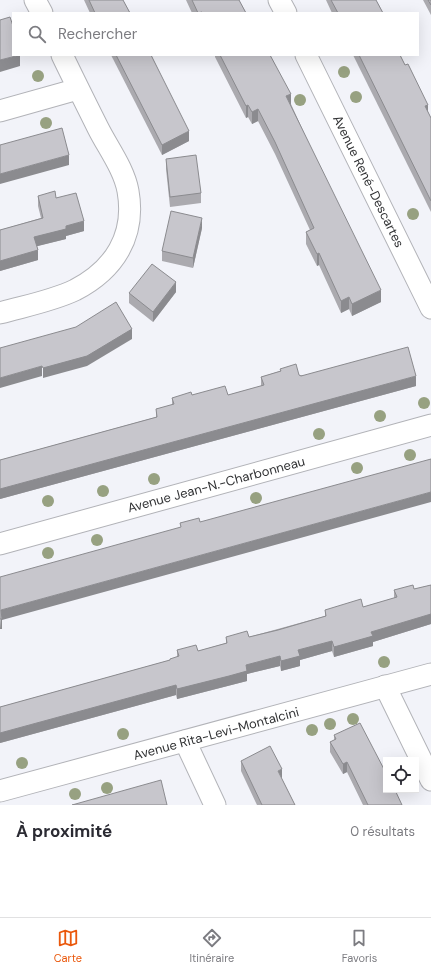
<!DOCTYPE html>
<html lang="fr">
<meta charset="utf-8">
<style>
:root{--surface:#fff;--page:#f7f7f7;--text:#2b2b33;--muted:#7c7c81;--line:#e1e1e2;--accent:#ea580c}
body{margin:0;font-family:"DM Sans",sans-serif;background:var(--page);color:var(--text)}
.controls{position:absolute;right:12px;bottom:12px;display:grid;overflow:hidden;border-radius:0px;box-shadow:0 4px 16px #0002}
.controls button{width:36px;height:36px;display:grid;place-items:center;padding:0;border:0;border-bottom:1px solid var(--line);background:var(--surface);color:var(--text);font:20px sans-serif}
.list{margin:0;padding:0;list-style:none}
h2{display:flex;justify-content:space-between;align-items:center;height:52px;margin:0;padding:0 16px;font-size:17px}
h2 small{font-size:13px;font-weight:400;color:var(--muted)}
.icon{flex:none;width:22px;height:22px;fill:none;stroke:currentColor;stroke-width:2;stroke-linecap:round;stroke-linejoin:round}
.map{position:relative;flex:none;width:431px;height:805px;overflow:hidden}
.search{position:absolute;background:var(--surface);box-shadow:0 4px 16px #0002;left:12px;right:12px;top:12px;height:44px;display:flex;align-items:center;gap:10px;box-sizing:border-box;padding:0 14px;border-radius:0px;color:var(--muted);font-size:15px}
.sheet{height:112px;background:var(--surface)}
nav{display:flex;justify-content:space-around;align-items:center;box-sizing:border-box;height:56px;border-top:1px solid var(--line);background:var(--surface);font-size:11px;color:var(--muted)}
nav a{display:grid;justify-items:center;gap:2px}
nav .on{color:var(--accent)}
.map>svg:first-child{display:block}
</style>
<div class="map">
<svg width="431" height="805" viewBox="0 0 431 805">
<rect width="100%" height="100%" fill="#f2f3f9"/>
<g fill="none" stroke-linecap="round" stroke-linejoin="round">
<g stroke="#b2b3b8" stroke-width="23">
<g id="minor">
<polyline points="35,0 42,13"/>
<polyline points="279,0 286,13"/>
<polyline points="306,55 431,308"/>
<polyline points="0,111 78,89"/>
<path d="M0,313C25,306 52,301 75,290C114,270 136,236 128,191C124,169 108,148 98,128C86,104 74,80 62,55"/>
<polyline points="0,544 431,425"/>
<polyline points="385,686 431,780"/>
<polyline points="185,741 215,805"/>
<polyline points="0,791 431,674"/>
</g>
</g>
<use href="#minor" stroke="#fff" stroke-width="21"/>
</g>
<g fill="#97a181">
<circle cx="344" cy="72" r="6"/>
<circle cx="38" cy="76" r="6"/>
<circle cx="356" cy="97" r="6"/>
<circle cx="300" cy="100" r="6"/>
<circle cx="46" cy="123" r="6"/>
<circle cx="413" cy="214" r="6"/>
<circle cx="424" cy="403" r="6"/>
<circle cx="380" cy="416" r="6"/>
<circle cx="319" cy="434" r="6"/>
<circle cx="410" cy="455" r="6"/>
<circle cx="357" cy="468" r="6"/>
<circle cx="154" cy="479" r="6"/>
<circle cx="103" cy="491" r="6"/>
<circle cx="256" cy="498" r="6"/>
<circle cx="48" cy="501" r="6"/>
<circle cx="97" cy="540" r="6"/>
<circle cx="48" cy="553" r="6"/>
<circle cx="384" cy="662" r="6"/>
<circle cx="353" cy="719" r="6"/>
<circle cx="330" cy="724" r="6"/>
<circle cx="312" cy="730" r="6"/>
<circle cx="123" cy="734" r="6"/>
<circle cx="22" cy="763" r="6"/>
<circle cx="107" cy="788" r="6"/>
<circle cx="75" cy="794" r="6"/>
</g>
<g fill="#abaaaf">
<polygon points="84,0 123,0 130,13 90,13"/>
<polygon points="186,0 239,0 246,13 192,13"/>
<polygon points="326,0 376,0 383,13 332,13"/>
<polygon points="423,0 431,0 431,15"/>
<polygon points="111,55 151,55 189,141 162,155"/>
<polygon points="215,55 270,55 291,104 381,302 352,316 349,309 341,313 319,265 317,266 306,244 306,232 310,230 275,154 258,121 252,124 248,117 246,118 215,57"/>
<polygon points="353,55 400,55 431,118 431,212"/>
<polygon points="166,159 201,193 201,203 170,207 166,169"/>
<polygon points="38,196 56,198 84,231 66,236 66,239 37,246 38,260 0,271 0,230 41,218 38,206"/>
<polygon points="202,228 193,268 162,261 162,251"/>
<polygon points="176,292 153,322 129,303 129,293"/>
<polygon points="280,369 299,375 416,386 0,499 0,460 156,417 156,409 172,405 172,398 192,395 228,395 261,386 261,377 280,371"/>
<polygon points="431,585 431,624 373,642 373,646 334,657 332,651 300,660 300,666 281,671 280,666 247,674 247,681 177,699 176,695 0,743 0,707 170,660 170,659 177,657 177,650 198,651 226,643 226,637 249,637 325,616 325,610 363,607 394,598 394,590 414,589"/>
<polygon points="334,735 402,805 363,805 347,772 343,774 330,752 330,742 334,740"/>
<polygon points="241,761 282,779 295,805 257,805 241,771"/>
</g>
<g fill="#8b8b8f">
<polygon points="20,55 20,66 0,72 0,60"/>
<polygon points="291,94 291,106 286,96"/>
<polygon points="248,105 248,117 246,118 246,106"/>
<polygon points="428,105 428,116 425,106"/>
<polygon points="258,109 258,121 252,124 252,112"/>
<polygon points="189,131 189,141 162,155 162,145"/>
<polygon points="69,155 69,165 0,184 0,174"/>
<polygon points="202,218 202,228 193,268 193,258"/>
<polygon points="84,221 84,231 66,236 66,239 34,247 34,237 66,226"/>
<polygon points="38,250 38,260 0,271 0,261"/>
<polygon points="319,253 319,265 317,266 317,254"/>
<polygon points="176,282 176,292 153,322 153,312"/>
<polygon points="381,290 381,302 352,316 352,304"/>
<polygon points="349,297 349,309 341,313 341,301"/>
<polygon points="132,329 132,339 87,366 43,378 43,368"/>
<polygon points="42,366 42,376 0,388 0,378"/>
<polygon points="416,376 416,386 0,499 0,489"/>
<polygon points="431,492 431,502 2,620 2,629 0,629 1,610"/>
<polygon points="431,614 431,624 373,642 373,646 334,657 334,647 371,632"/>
<polygon points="332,641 332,651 300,660 300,666 281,671 281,661 298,650"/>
<polygon points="280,656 280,666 247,674 247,681 177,699 177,689 246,665"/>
<polygon points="176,685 176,695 0,743 0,733"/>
<polygon points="347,762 347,772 343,774 343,764"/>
<polygon points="282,769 282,779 278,771"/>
</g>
<g fill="#c7c6cc" stroke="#8b8b8f">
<polygon points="89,0 123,0 130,13 95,13"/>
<polygon points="192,0 239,0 246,13 202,13 202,12 198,13"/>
<polygon points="331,0 376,0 383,13 338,13"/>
<polygon points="428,0 431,0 431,5"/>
<polygon points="10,17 13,26 13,55 20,55 0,60 0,20"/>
<polygon points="116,55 151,55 189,131 162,145"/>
<polygon points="220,55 270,55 291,94 286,96 381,290 352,304 349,297 341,301 319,253 317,254 306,232 314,228 275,142 258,109 252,112 248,105 246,106"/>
<polygon points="359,55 400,55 405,65 408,64 428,105 425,106 431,118 431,201"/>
<polygon points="62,128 69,155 0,174 0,145"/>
<polygon points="196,155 201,193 170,197 166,159"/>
<polygon points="55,191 56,198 76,193 84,221 66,226 66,229 34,237 38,250 0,261 0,230 43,218 38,196"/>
<polygon points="171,211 202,218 193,258 162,251"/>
<polygon points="152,264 176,282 153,312 129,293"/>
<polygon points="116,302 132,329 87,356 43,368 42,366 0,378 0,348 76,327"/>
<polygon points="408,347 416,376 0,489 0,460 157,417 156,409 174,404 172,398 191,392 192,395 225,386 228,395 264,385 261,377 281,371 280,369 296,364 299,375 301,376"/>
<polygon points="431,459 431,492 1,610 2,619 0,619 0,577 181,527 180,523 199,518 200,522"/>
<polygon points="413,585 414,589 431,585 431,614 371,632 373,636 334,647 332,641 298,650 300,656 281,661 280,656 246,665 247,671 229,676 177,689 176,685 0,733 0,707 170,660 170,659 179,656 177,650 196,645 198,651 227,643 226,637 247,631 249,637 278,630 326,616 325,610 361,599 363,607 397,597 394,590"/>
<polygon points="360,723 386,773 386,790 395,790 402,805 368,805 347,762 343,764 330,742 336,739 334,735"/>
<polygon points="270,746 282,769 278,771 295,805 262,805 241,761"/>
<polygon points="161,780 167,805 72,805"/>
</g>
<g text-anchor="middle" stroke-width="3" stroke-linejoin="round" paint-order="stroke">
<g font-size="13" fill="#323335" stroke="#fff">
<text transform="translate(369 181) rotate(64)" y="5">Avenue René-Descartes</text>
<text transform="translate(216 484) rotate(-15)" y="5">Avenue Jean-N.-Charbonneau</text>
<text transform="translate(216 733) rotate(-15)" y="5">Avenue Rita-Levi-Montalcini</text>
</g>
</g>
</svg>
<div class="controls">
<button><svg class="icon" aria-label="locate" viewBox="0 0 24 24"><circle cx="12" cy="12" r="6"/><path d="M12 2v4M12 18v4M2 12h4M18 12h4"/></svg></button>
</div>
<div class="search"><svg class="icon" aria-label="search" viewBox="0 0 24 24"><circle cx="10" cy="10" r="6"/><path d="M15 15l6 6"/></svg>Rechercher</div>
</div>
<section class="sheet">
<h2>À proximité<small>0 résultats</small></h2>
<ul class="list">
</ul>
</section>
<nav>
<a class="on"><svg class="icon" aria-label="map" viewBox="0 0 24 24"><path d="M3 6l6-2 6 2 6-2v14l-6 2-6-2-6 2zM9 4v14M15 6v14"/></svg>Carte</a>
<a><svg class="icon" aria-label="directions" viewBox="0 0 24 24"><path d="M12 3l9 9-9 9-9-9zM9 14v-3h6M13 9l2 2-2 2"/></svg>Itinéraire</a>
<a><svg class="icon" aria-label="saved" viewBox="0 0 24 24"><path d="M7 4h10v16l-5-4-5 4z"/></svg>Favoris</a>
</nav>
